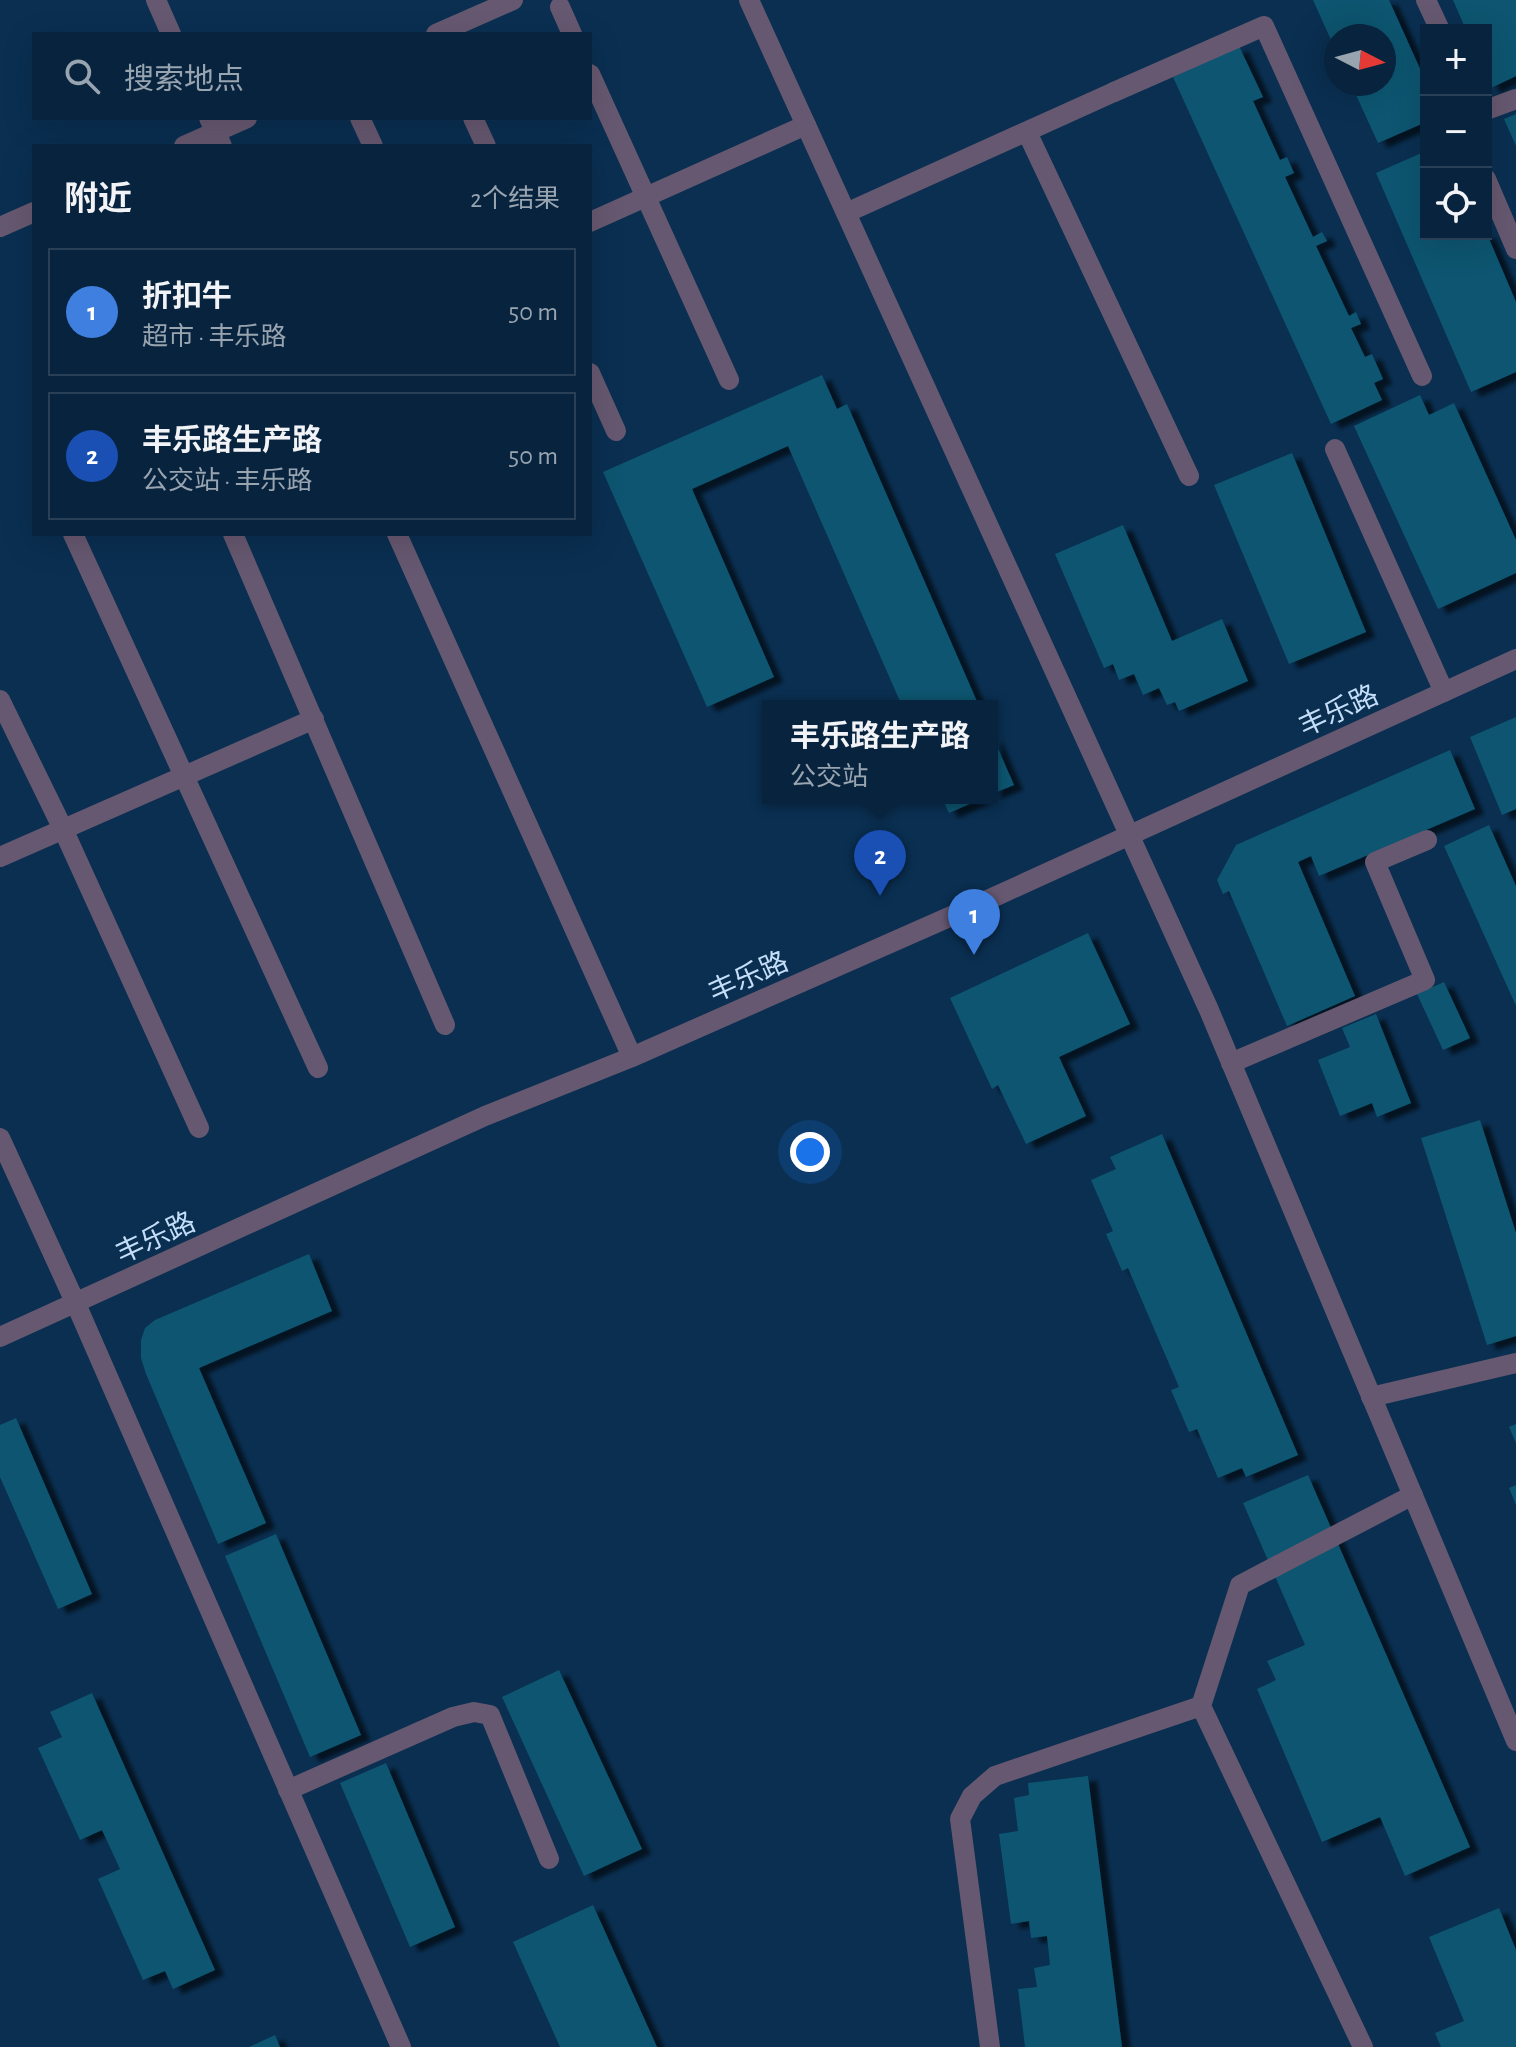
<!DOCTYPE html>
<html lang="zh">
<meta charset="utf-8">
<style>
:root{--surface:#08233d;--page:#162f48;--text:#f1f3f6;--muted:#98a4b0;--line:#294057;--accent:#ea580c}
body{margin:0;font-family:"Alegreya Sans","Noto Sans SC",sans-serif;background:var(--page);color:var(--text)}
.controls{position:absolute;right:24px;top:24px;display:grid;overflow:hidden;border-radius:0px;box-shadow:0 8px 32px #0002}
.controls button{width:72px;height:72px;display:grid;place-items:center;padding:0;border:0;border-bottom:2px solid var(--line);background:var(--surface);color:var(--text);font:40px sans-serif}
.compass{position:absolute;left:1324px;top:24px;width:72px;height:72px;border-radius:50%;background:var(--surface);box-shadow:0 8px 32px #0002;rotate:96deg}
.you{position:absolute;left:810px;top:1152px;width:28px;height:28px;margin:-20px;border:6px solid #fff;border-radius:50%;background:#1a73e8;box-shadow:0 0 0 12px #1a73e833}
.badge{display:grid;place-items:center;width:52px;height:52px;border-radius:50%;background:var(--accent);color:#fff;font-size:26px;font-weight:700}
.pin{position:absolute;translate:-50% -66px;filter:drop-shadow(0 2px 4px #0008)}
.pin::after{content:'';position:absolute;top:42px;width:28px;height:24px;background:inherit;clip-path:polygon(0 0,100% 0,50% 100%)}
.popup{position:absolute;left:762px;top:700px;width:236px;height:104px;box-sizing:border-box;display:grid;place-content:center;border-radius:0px;background:var(--surface);filter:drop-shadow(0 2px 6px #0005);font-size:26px;white-space:nowrap;color:var(--muted)}
.popup b{font-size:30px;color:var(--text)}
.popup::after{content:'';position:absolute;left:50%;top:100%;margin-left:-16px;border:16px solid transparent;border-top-color:var(--surface)}
.list{margin:0;padding:0;list-style:none}
h2{display:flex;justify-content:space-between;align-items:center;height:104px;margin:0;padding:0 32px;font-size:34px}
h2 small{font-size:26px;font-weight:400;color:var(--muted)}
.list li{display:grid;grid-template-columns:52px 1fr auto;gap:24px;align-items:center;box-sizing:border-box;height:128px;margin:0 16px 16px;padding:0 16px;border:2px solid var(--line);border-radius:0px}
.list b{display:block;font-size:30px;white-space:nowrap}
.list p{margin:0;font-size:26px;white-space:nowrap;color:var(--muted)}
.list em{font-size:26px;font-style:normal;color:var(--muted)}
.icon{flex:none;width:44px;height:44px;fill:none;stroke:currentColor;stroke-width:2;stroke-linecap:round;stroke-linejoin:round}
.map{position:relative;flex:none;width:1516px;height:2047px;overflow:hidden}
.search{position:absolute;background:var(--surface);box-shadow:0 8px 32px #0002;left:32px;top:32px;width:560px;height:88px;display:flex;align-items:center;gap:20px;box-sizing:border-box;padding:0 28px;border-radius:0px;color:var(--muted);font-size:30px}
.panel{position:absolute;background:var(--surface);box-shadow:0 8px 32px #0002;left:32px;top:144px;width:560px;height:392px;border-radius:0px}
.map>svg:first-child{display:block}
</style>
<div class="map">
<svg width="1516" height="2047" viewBox="0 0 1516 2047">
<defs>
<filter id="shadow"><feDropShadow dx="9" dy="5" stdDeviation="2" flood-color="#0009"/></filter>
</defs>
<rect width="100%" height="100%" fill="#0a2f51"/>
<g fill="#0c5570" filter="url(#shadow)">
<polygon points="1313,0 1389,0 1426,82 1426,122 1378,143 1351,84 1384,84 1384,36 1336,36 1336,51"/>
<polygon points="1453,0 1516,0 1516,76 1491,88 1486,75 1486,30 1466,30"/>
<polygon points="1239,46 1263,97 1253,101 1280,160 1287,157 1294,173 1285,177 1313,237 1322,232 1327,241 1316,246 1349,316 1356,312 1361,324 1351,328 1365,357 1372,354 1383,379 1374,383 1382,400 1331,424 1173,77"/>
<polygon points="1516,114 1516,146 1504,119"/>
<polygon points="1426,151 1426,234 1487,234 1516,302 1516,372 1471,392 1376,173"/>
<polygon points="822,375 837,409 847,404 979,706 902,706 788,446 692,489 774,677 707,707 603,472"/>
<polygon points="1420,395 1429,415 1454,403 1516,540 1516,573 1438,609 1354,426"/>
<polygon points="1292,453 1366,632 1289,664 1214,485"/>
<polygon points="1123,525 1172,641 1222,619 1248,681 1179,711 1175,702 1167,705 1159,688 1143,695 1134,674 1119,680 1113,664 1104,668 1055,554"/>
<polygon points="1516,717 1516,809 1502,815 1470,737"/>
<polygon points="992,735 1014,785 992,794"/>
<polygon points="1450,750 1475,809 1319,876 1311,856 1298,862 1355,996 1287,1026 1229,891 1223,894 1217,880 1236,845"/>
<polygon points="942,798 983,798 949,813"/>
<polygon points="1489,825 1516,886 1516,1006 1444,846"/>
<polygon points="1088,933 1130,1024 1059,1057 1086,1116 1026,1144 998,1085 992,1089 950,998"/>
<polygon points="1444,982 1470,1038 1443,1050 1417,994"/>
<polygon points="1376,1014 1411,1103 1377,1117 1372,1103 1340,1116 1318,1060 1350,1047 1342,1028"/>
<polygon points="1480,1120 1516,1233 1516,1336 1487,1345 1421,1138"/>
<polygon points="1162,1134 1298,1455 1246,1477 1242,1468 1218,1478 1197,1429 1189,1432 1171,1390 1179,1387 1128,1268 1122,1271 1106,1234 1113,1231 1091,1180 1116,1169 1110,1157"/>
<polygon points="309,1254 332,1311 199,1368 266,1523 218,1544 146,1374 141,1358 141,1340 145,1328 155,1320"/>
<polygon points="16,1418 92,1594 58,1609 0,1477 0,1425"/>
<polygon points="1516,1424 1516,1443 1509,1427"/>
<polygon points="1308,1475 1470,1847 1405,1876 1380,1817 1322,1842 1257,1689 1276,1680 1267,1661 1305,1645 1243,1503"/>
<polygon points="1516,1485 1516,1505 1509,1488"/>
<polygon points="276,1534 361,1735 310,1757 225,1556"/>
<polygon points="559,1670 642,1849 584,1876 502,1697"/>
<polygon points="92,1693 215,1970 173,1989 165,1971 143,1980 98,1879 120,1869 102,1830 80,1840 38,1748 62,1737 50,1712"/>
<polygon points="386,1763 455,1927 410,1947 340,1783"/>
<polygon points="1088,1776 1122,2047 1025,2047 1018,1989 1037,1987 1034,1968 1050,1965 1047,1936 1031,1938 1029,1921 1011,1924 999,1834 1018,1831 1014,1798 1029,1795 1028,1783"/>
<polygon points="593,1905 657,2047 560,2047 513,1942"/>
<polygon points="1499,1908 1516,1950 1516,2047 1441,2047 1435,2033 1464,2021 1429,1937"/>
<polygon points="275,2035 280,2047 249,2047"/>
</g>
<g fill="none" stroke-linecap="round" stroke-linejoin="round">
<g stroke="#665870" stroke-width="20">
<polyline points="1426,0 1440,30"/>
<polyline points="560,7 572,34"/>
<polyline points="436,34 513,0"/>
<polyline points="590,74 729,380"/>
<polyline points="1114,92 1264,26 1422,376"/>
<polyline points="1486,110 1516,99"/>
<polyline points="360,118 373,146"/>
<polyline points="473,118 486,146"/>
<polyline points="1027,132 1189,476"/>
<polyline points="184,146 247,118"/>
<polyline points="1486,179 1516,249"/>
<polyline points="590,222 806,125"/>
<polyline points="0,227 34,212"/>
<polyline points="590,373 616,431"/>
<polyline points="73,534 318,1068"/>
<polyline points="233,534 445,1025"/>
<polyline points="0,700 63,829 199,1128"/>
<polyline points="0,857 314,719"/>
<polyline points="1231,1063 1425,980 1375,862 1427,840"/>
<polyline points="1371,1397 1516,1363"/>
<polyline points="288,1790 453,1717 474,1712 490,1715 549,1859"/>
<polyline points="990,2047 960,1819 972,1796 995,1776 1201,1706"/>
<polyline points="1363,2047 1201,1706 1240,1585 1413,1495"/>
</g>
<g stroke="#665870" stroke-width="20">
<polyline points="156,0 171,34"/>
<polyline points="749,0 1209,1010 1516,1741"/>
<polyline points="209,118 222,146"/>
<polyline points="846,213 1114,92"/>
<polyline points="1335,449 1444,692"/>
<polyline points="397,534 632,1057"/>
<polyline points="0,1138 76,1304 401,2047"/>
<polyline points="0,1337 485,1116 632,1057 981,903 1516,659"/>
</g>
</g>
<g text-anchor="middle" stroke-width="6" stroke-linejoin="round" paint-order="stroke">
<g font-size="28" fill="#c4ddf8" stroke="#0a2f51">
<text transform="translate(1338 710) rotate(-25)" y="10">丰乐路</text>
<text transform="translate(748 976) rotate(-24)" y="10">丰乐路</text>
<text transform="translate(155 1237) rotate(-25)" y="10">丰乐路</text>
</g>
</g>
</svg>
<div class="controls">
<button>+</button>
<button>−</button>
<button><svg class="icon" aria-label="locate" viewBox="0 0 24 24"><circle cx="12" cy="12" r="6"/><path d="M12 2v4M12 18v4M2 12h4M18 12h4"/></svg></button>
</div>
<svg class="compass" viewBox="-18 -18 36 36"><path d="M0-13l5 13h-10z" fill="#e53935"/><path d="M0 13l5-13h-10z" fill="#98a4b0"/></svg>
<div class="you"></div>
<div class="pin badge" style="left:974px;top:955px;background:#3f7fe0">1</div>
<div class="pin badge" style="left:880px;top:896px;background:#1a4fb4">2</div>
<div class="popup"><b>丰乐路生产路</b>公交站</div>
<div class="search"><svg class="icon" aria-label="search" viewBox="0 0 24 24"><circle cx="10" cy="10" r="6"/><path d="M15 15l6 6"/></svg>搜索地点</div>
<section class="panel">
<h2>附近<small>2个结果</small></h2>
<ul class="list">
<li><span class="badge" style="background:#3f7fe0">1</span><div><b>折扣牛</b><p>超市 · 丰乐路</p></div><em>50 m</em></li>
<li><span class="badge" style="background:#1a4fb4">2</span><div><b>丰乐路生产路</b><p>公交站 · 丰乐路</p></div><em>50 m</em></li>
</ul>
</section>
</div>
